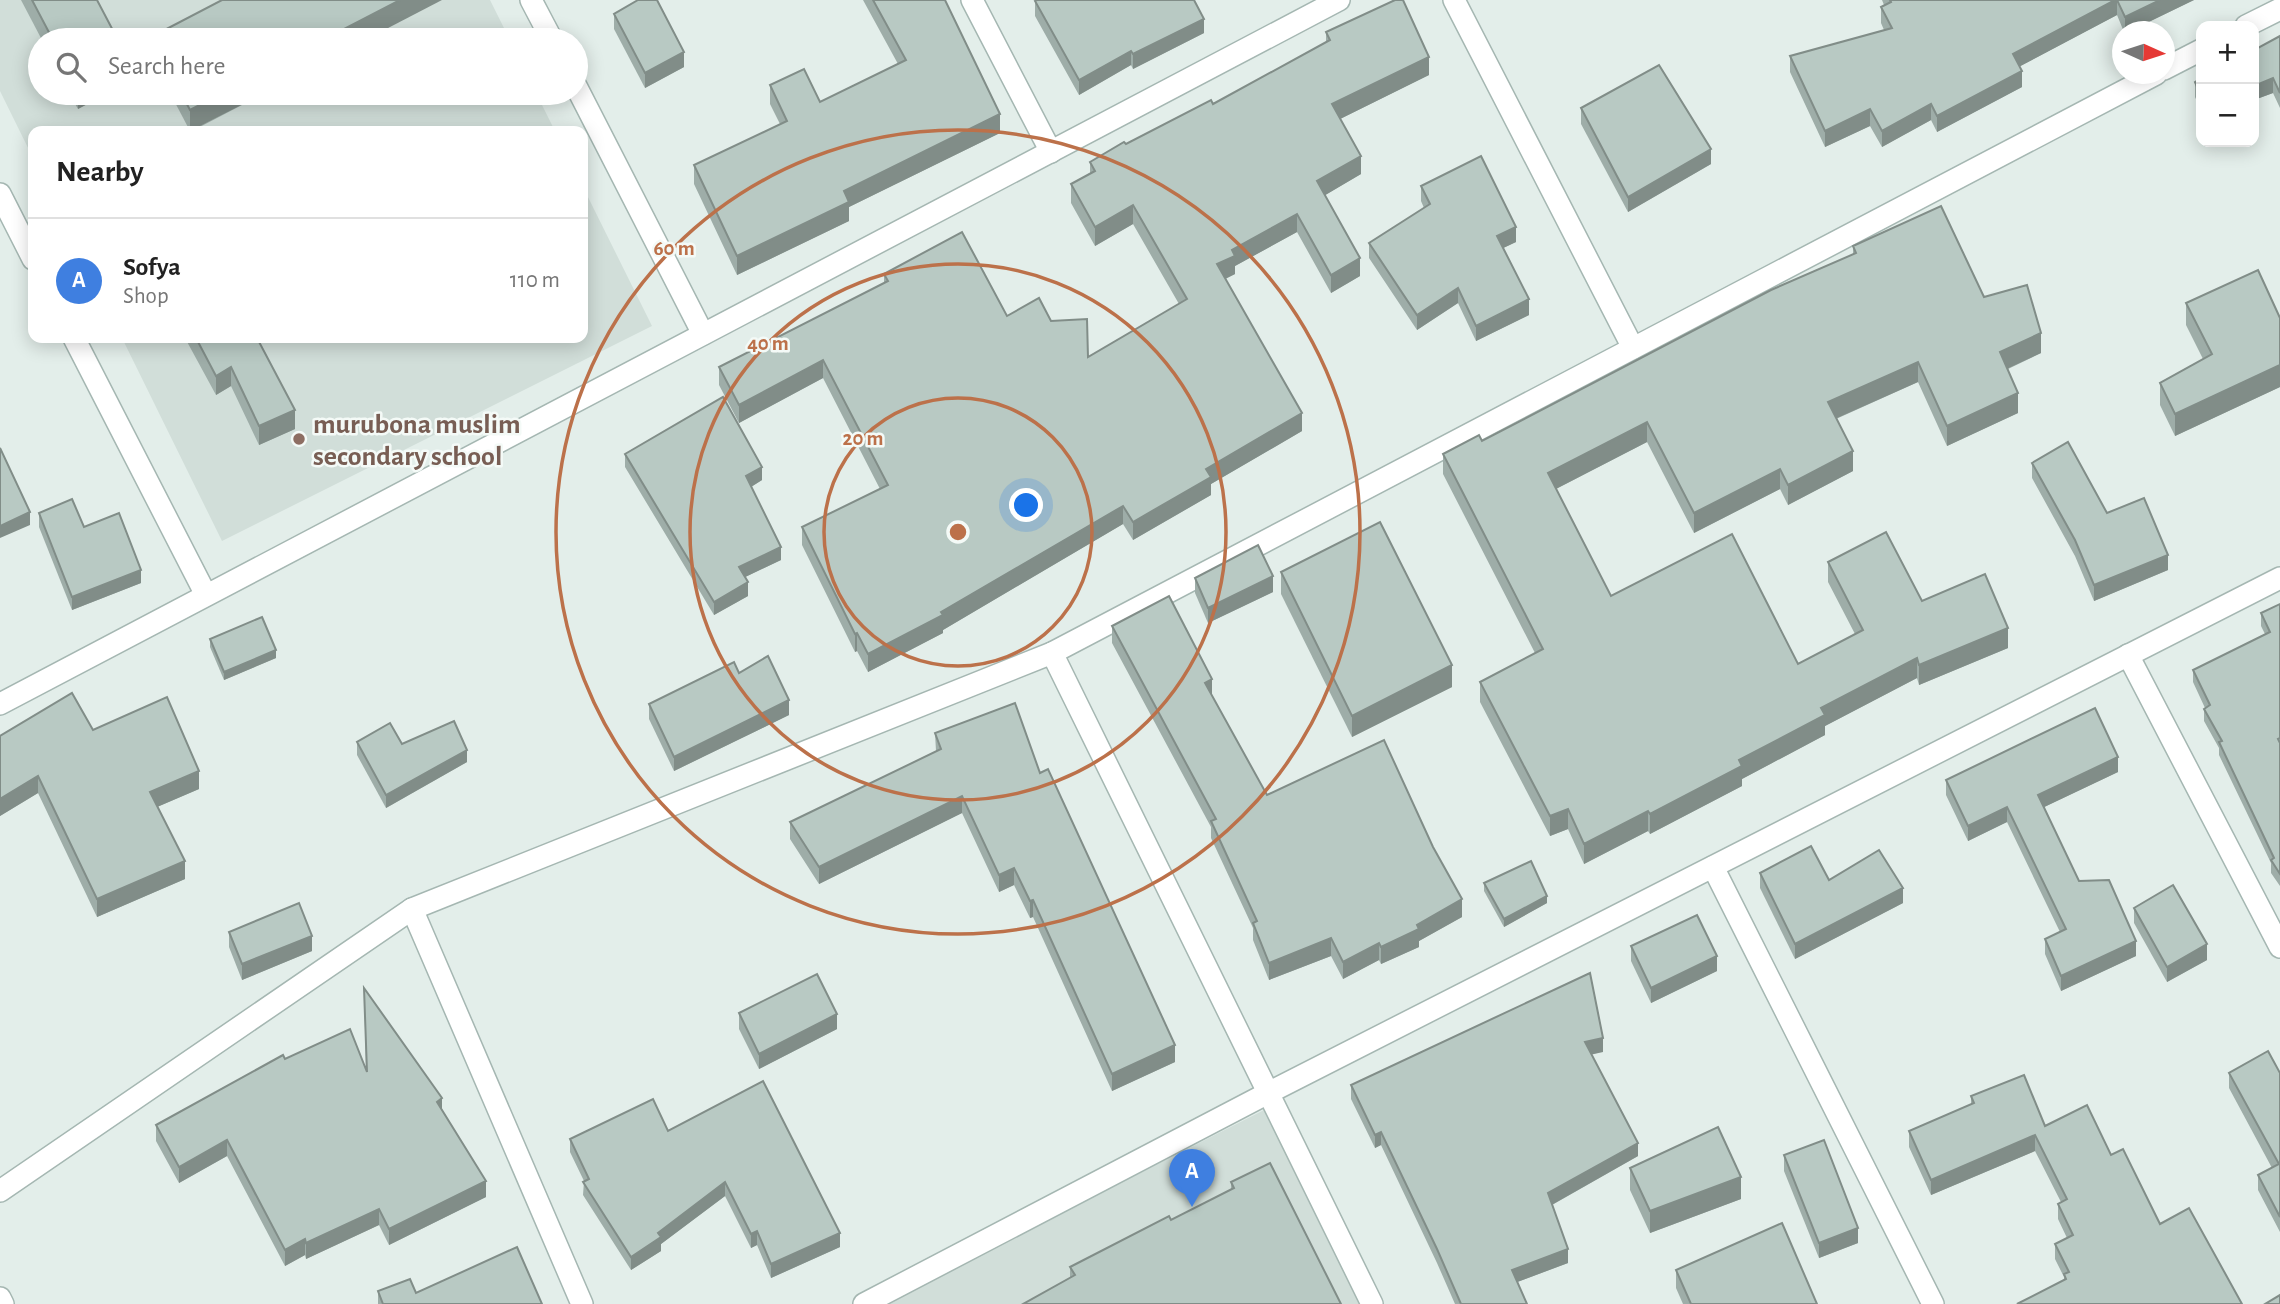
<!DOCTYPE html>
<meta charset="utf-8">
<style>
:root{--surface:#fff;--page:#f2f2f2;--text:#222;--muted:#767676;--line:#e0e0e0;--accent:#111827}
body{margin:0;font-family:"Alegreya Sans",sans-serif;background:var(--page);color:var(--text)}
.controls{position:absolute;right:21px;top:21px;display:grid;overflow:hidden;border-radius:14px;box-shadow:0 4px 18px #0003}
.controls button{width:63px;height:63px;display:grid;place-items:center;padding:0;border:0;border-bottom:2px solid var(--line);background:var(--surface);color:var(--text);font:35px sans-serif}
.compass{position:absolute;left:2112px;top:21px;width:63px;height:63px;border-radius:50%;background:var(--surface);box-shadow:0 4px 18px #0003;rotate:93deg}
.you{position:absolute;left:1027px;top:506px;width:24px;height:24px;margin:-18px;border:5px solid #fff;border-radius:50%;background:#1a73e8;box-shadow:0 0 0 10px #1a73e833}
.badge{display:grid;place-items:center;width:46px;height:46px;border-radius:50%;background:var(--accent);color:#fff;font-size:23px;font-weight:700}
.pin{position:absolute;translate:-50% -58px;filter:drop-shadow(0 2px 4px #0008)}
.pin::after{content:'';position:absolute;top:37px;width:24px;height:21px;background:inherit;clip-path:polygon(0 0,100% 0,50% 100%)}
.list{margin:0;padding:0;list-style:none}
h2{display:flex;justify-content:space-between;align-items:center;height:91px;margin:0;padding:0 28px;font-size:30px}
h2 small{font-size:23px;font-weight:400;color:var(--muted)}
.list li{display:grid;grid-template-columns:46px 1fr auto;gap:21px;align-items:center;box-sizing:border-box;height:126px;padding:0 28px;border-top:2px solid var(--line)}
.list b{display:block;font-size:26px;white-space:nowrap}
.list p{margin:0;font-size:23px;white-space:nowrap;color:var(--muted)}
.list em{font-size:23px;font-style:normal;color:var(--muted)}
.icon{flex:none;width:38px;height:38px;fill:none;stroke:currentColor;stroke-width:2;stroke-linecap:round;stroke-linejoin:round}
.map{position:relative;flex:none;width:2280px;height:1304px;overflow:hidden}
.search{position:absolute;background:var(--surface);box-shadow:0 4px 18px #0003;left:28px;top:28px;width:560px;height:77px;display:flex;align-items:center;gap:18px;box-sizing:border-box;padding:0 24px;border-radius:38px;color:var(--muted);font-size:26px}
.panel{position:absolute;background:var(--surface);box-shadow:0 4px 18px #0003;left:28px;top:126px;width:560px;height:217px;border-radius:14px}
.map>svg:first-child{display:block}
</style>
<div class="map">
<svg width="2280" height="1304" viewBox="0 0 2280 1304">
<rect width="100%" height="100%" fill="#e3eeea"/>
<g fill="#d1ded9">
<polygon points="0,0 490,0 510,40 40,40 40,93 536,93 555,131 33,131 33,158 0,91"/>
<polygon points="583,187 652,326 222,541 122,338 583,338"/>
<polygon points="1264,1110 1360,1304 882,1304"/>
</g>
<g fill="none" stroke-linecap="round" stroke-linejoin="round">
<g stroke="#a5b7b2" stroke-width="24">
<g id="minor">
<polyline points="531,0 552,40"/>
<polyline points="972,0 1051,152"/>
<polyline points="1454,0 1633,348"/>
<polyline points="2246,26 2280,9"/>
<polyline points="2164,69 2201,50"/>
<polyline points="576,86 703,334"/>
<polyline points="0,194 33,259"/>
<polyline points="74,338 206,595"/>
<polyline points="1052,653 1372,1304"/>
<polyline points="2128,655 2280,947"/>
<polyline points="0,704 1339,0"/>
<polyline points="1713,867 1933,1304"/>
<polyline points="412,909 582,1304"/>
<polyline points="0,1191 412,909 1052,653 2156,74"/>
<polyline points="0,1298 3,1304"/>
<polyline points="864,1304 1268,1093 2280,578"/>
</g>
</g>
<use href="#minor" stroke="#fff" stroke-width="21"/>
</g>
<g fill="#9eada8">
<polygon points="21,0 97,0 118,40 42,40"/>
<polygon points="863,0 945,0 1000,133 849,207 849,221 737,275 694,184 694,165 780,124 770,104 770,85 820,102 898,64"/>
<polygon points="1882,0 2194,0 2128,32 2124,32 2117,15 2020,66 2022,87 1937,132 1931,120 1882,147 1870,126 1825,147 1790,72 1790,56 1884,30 1881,23 1881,7 1884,5"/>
<polygon points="1035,1 1204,33 1133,69 1131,65 1079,95 1035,16"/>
<polygon points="614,14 684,67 645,88 614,29"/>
<polygon points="1326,32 1429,75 1340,119 1361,174 1325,195 1360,276 1331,293 1297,232 1235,266 1235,274 1225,279 1302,431 1211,484 1211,495 1133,540 1123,524 943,630 943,633 868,672 857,651 855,652 802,545 802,527 880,489 823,378 739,423 719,385 719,367 884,283 884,274 1007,316 1088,357 1179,304 1133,224 1095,246 1071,203 1071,184 1090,173 1090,162 1213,104 1326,42"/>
<polygon points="2280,36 2280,108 2273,93 2254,100"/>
<polygon points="2201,78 2201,110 2195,97 2195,82"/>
<polygon points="69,93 108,93 78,109"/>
<polygon points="170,93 265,93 192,131 190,131"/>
<polygon points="1581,108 1711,164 1628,212 1581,124"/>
<polygon points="1421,186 1516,242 1503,248 1529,315 1476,341 1458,303 1417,330 1369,258 1369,243 1424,208 1421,201"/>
<polygon points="1853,246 1984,297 2041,353 2008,369 2018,413 1947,446 1918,382 1836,419 1853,471 1788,505 1780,489 1694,533 1647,442 1556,489 1611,596 1798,664 1855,634 1828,582 1828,562 1922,601 2008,648 1919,685 1917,678 1825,726 1825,735 1742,779 1742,786 1650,834 1648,831 1584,864 1568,829 1550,836 1480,702 1480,682 1535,653 1443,474 1443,454 1482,441 1853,254"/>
<polygon points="2186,303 2280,318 2280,387 2175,436 2160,405 2160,383 2203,359 2186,325"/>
<polygon points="185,338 257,338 295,429 259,445 231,386 216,395"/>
<polygon points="625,454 762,480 751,487 781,560 745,577 748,596 714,615 625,467"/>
<polygon points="2032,463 2107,513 2168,570 2094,601 2075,556 2032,478"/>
<polygon points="39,513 84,527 141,583 72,610 39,527"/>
<polygon points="1281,572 1452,687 1352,737 1281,594"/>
<polygon points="1195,578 1273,592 1208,623 1195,593"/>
<polygon points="2280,604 2280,886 2271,873 2271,863 2219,755 2219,748 2204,721 2204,709 2205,708 2193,682 2193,670 2265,634 2261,626 2261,613"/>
<polygon points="1112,626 1212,696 1267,795 1462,917 1419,941 1419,947 1381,964 1379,960 1343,979 1331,956 1269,980 1253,940 1253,928 1211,838 1211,827 1112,643"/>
<polygon points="210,639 276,658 224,680 210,647"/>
<polygon points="739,673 789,715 674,771 649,719 649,704"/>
<polygon points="93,730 199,789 157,807 185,879 97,917 38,793 0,816 0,736"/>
<polygon points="935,733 1040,773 1175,1062 1112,1091 1033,917 1030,918 1014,885 999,892 962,813 819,884 790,839 790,822 936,751"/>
<polygon points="357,742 402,744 467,762 386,808 357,755"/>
<polygon points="2118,772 2044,807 2079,881 2136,956 2061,991 2045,954 2045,939 2060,932 2007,822 1968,841 1946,795 1946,780"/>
<polygon points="1760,873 1829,880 1903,903 1795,959 1760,888"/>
<polygon points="1484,883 1547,903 1504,927 1484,891"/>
<polygon points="2134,908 2207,960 2167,982 2134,923"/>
<polygon points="229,932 312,951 242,980 229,947"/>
<polygon points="1631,946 1717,971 1651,1003 1631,961"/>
<polygon points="364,988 442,1109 486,1197 389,1245 379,1225 306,1259 305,1255 285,1266 227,1156 179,1183 156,1141 156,1125 285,1059 366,1070"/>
<polygon points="739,1013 837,1029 759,1069 739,1029"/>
<polygon points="1603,1052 1591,1054 1638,1156 1552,1205 1568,1263 1517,1282 1527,1304 1455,1304 1437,1263 1381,1145 1375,1148 1351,1099 1351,1085"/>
<polygon points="2229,1073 2280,1073 2280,1232 2258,1190 2258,1175 2272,1168 2229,1088"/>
<polygon points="1971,1096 2045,1126 2111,1155 2160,1224 2064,1280 2064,1277 2055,1259 2055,1244 2067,1238 2058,1219 2058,1204 2061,1202 2035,1151 1931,1195 1909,1147 1909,1131 1971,1104"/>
<polygon points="668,1131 840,1247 771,1278 757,1245 751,1248 725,1196 661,1244 661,1251 631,1270 583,1195 584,1181 570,1152 570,1139"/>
<polygon points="1784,1155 1858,1243 1819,1258 1784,1171"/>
<polygon points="1630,1168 1741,1199 1650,1233 1630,1190"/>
<polygon points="1231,1182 1341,1304 1070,1278 1070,1267 1171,1220 1231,1189"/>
<polygon points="1676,1270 1817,1304 1683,1304 1676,1288"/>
<polygon points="378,1291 416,1293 542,1304 378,1304"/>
</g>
<g fill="#818d88">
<polygon points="400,0 442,0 365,40 323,40"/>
<polygon points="2115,0 2117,0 2117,15 2013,70 2013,54"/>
<polygon points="2160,0 2194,0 2128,32 2125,32 2125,17"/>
<polygon points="1204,19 1204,33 1133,69 1133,54"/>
<polygon points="1131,51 1131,65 1079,95 1079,80"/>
<polygon points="684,52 684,67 645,88 645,73"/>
<polygon points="1429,57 1429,75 1332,123 1332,104"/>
<polygon points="2022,71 2022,87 1937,132 1937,116"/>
<polygon points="2273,78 2273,93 2254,100 2254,86"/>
<polygon points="78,93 108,93 78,109"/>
<polygon points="223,93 265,93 190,131 190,110"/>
<polygon points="1931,104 1931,120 1882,147 1882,131"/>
<polygon points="1870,109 1870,126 1825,147 1825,131"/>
<polygon points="1000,114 1000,133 849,207 849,221 737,275 737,256 844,191"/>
<polygon points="1711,149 1711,164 1628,212 1628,197"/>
<polygon points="1361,156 1361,174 1317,200 1317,181"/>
<polygon points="1133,205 1133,224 1095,246 1095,227"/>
<polygon points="1297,214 1297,232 1235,266 1235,274 1217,283 1217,264 1232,250"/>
<polygon points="1516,227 1516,242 1497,251 1497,236"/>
<polygon points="1360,258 1360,276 1331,293 1331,275"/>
<polygon points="1458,288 1458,303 1417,330 1417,315"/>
<polygon points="1529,299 1529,315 1476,341 1476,326"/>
<polygon points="2041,333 2041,353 2000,372 2000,352"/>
<polygon points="823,360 823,378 739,423 739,405"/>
<polygon points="1918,362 1918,382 1828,422 1828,402"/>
<polygon points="2280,365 2280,387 2175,436 2175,414"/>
<polygon points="231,367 231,386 216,395 216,376"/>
<polygon points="2018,393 2018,413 1947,446 1947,426"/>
<polygon points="295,410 295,429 259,445 259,426"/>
<polygon points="1302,413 1302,431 1211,484 1211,495 1133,540 1133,522 1206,469"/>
<polygon points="1647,422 1647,442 1548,493 1548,473"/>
<polygon points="1853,451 1853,471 1788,505 1788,485"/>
<polygon points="762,467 762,480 746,490 746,476"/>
<polygon points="1780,469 1780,489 1694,533 1694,513"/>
<polygon points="1123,506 1123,524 943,630 943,633 868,672 868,654"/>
<polygon points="30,512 30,525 0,538 0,526"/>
<polygon points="781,547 781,560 739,580 739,567"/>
<polygon points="2168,555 2168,570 2094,601 2094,585"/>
<polygon points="141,570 141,583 72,610 72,597"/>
<polygon points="1273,576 1273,592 1208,623 1208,608"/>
<polygon points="748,582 748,596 714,615 714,602"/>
<polygon points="2008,628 2008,648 1919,685 1919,665"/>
<polygon points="857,633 857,651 855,652 855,634"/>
<polygon points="276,650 276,658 224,680 224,672"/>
<polygon points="1917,658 1917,678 1825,726 1825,735 1742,779 1742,786 1650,834 1650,814 1739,760 1821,708"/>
<polygon points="1452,665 1452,687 1352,737 1352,716"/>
<polygon points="1212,679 1212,697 1205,683"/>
<polygon points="789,700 789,715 674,771 674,757"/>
<polygon points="467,750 467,762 386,808 386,795"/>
<polygon points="2118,757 2118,772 2038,810 2038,795"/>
<polygon points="199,771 199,789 150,810 150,792"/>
<polygon points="38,776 38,793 0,816 0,799"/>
<polygon points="962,796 962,813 819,884 819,867"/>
<polygon points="2007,807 2007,822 1968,841 1968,826"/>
<polygon points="1568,809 1568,829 1550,836 1550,816"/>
<polygon points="1648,811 1648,831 1584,864 1584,844"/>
<polygon points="185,861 185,879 97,917 97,899"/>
<polygon points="1014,868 1014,885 999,892 999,875"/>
<polygon points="1903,888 1903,903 1795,959 1795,944"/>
<polygon points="1547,896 1547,903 1504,927 1504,919"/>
<polygon points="1462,899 1462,917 1419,941 1419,947 1381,964 1381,947 1417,925"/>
<polygon points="1033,900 1033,917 1030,918 1030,901"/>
<polygon points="312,936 312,951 242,980 242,964"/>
<polygon points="1331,938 1331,956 1269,980 1269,963"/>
<polygon points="2136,941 2136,956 2061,991 2061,976"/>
<polygon points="1379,943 1379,960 1343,979 1343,962"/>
<polygon points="2207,944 2207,960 2167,982 2167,967"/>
<polygon points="1717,956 1717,971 1651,1003 1651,988"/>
<polygon points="837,1014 837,1029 759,1069 759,1054"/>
<polygon points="1603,1038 1603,1052 1585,1056 1585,1042"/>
<polygon points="1175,1045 1175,1062 1112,1091 1112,1074"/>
<polygon points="442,1098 442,1114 437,1102"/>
<polygon points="1381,1132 1381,1145 1375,1148 1375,1135"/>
<polygon points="2035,1135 2035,1151 1931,1195 1931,1180"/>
<polygon points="227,1140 227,1156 179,1183 179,1167"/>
<polygon points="1638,1143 1638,1156 1548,1207 1548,1193"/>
<polygon points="1741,1177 1741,1199 1650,1233 1650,1211"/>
<polygon points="486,1181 486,1197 389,1245 389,1229"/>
<polygon points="725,1182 725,1196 661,1244 661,1251 631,1270 631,1257 658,1233"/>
<polygon points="379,1209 379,1225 306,1259 306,1243"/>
<polygon points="1858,1228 1858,1243 1819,1258 1819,1243"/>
<polygon points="757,1231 757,1245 751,1248 751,1234"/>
<polygon points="840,1233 840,1247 771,1278 771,1264"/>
<polygon points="305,1239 305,1255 285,1266 285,1250"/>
<polygon points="1568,1249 1568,1263 1512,1284 1512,1270"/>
</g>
<g fill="#b8c9c3" stroke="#818d88" stroke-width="2">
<polygon points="32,0 97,0 118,40 53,40"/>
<polygon points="222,0 400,0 323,40 155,40 153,36"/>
<polygon points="638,0 657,0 684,52 645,73 614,14"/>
<polygon points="873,0 945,0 1000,114 844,191 849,202 737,256 694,165 787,121 770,85 804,69 820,102 906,60"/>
<polygon points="1037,0 1194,0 1204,19 1133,54 1131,51 1079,80 1035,1"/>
<polygon points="1395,0 1403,0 1429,57 1332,104 1361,156 1317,181 1360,258 1331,275 1297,214 1232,250 1235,256 1217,264 1302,413 1206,469 1211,477 1133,522 1123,506 941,612 943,615 868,654 857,633 855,634 802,527 888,485 823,360 739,405 719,367 888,281 884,274 962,232 1007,316 1039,298 1051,321 1087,319 1088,357 1187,299 1133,205 1095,227 1071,184 1095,171 1090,162 1124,142 1126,144 1211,100 1213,104 1330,40 1326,32"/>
<polygon points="1890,0 2115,0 2013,54 2022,71 1937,116 1931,104 1882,131 1870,109 1825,131 1790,56 1892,28 1881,7 1891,2"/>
<polygon points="2117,0 2160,0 2125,17"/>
<polygon points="2280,36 2280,93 2273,78 2254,86 2254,50"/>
<polygon points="1659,65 1711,149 1628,197 1581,108"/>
<polygon points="2201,78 2201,96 2195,82"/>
<polygon points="181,93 223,93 190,110"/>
<polygon points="1481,156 1516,227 1497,236 1529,299 1476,326 1458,288 1417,315 1369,243 1430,204 1421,186"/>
<polygon points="1941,206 1984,297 2027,285 2041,333 2000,352 2018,393 1947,426 1918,362 1828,402 1853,451 1788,485 1780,469 1694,513 1647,422 1548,473 1611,596 1732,534 1798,664 1863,630 1828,562 1886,532 1922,601 1985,574 2008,628 1919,665 1917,658 1821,708 1825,715 1739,760 1742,766 1650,814 1648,811 1584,844 1568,809 1550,816 1480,682 1543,649 1443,454 1479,435 1482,441 1771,290 1856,253 1853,246"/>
<polygon points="2258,270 2280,318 2280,365 2175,414 2160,383 2212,354 2186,303"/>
<polygon points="196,338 257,338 295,410 259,426 231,367 216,376"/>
<polygon points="723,397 762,467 746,476 781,547 739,567 748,582 714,602 625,454"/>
<polygon points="2068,442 2107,513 2144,498 2168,555 2094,585 2075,540 2032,463"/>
<polygon points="0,448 30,512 0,526"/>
<polygon points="72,499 84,527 119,513 141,570 72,597 39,513"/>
<polygon points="1380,522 1452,665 1352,716 1281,572"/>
<polygon points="1258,545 1273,576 1208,608 1195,578"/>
<polygon points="1169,596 1212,679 1205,683 1267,795 1384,740 1433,847 1462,899 1417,925 1419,929 1381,947 1379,943 1343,962 1331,938 1269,963 1253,923 1257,921 1211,821 1216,819 1112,626"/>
<polygon points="2280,604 2280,738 2278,739 2280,743 2280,874 2271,860 2274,858 2219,742 2222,741 2204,709 2210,705 2193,670 2270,632 2261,613"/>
<polygon points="262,617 276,650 224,672 210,639"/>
<polygon points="768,656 789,700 674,757 649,704 734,662 739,673"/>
<polygon points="72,693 93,730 167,697 199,771 150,792 185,861 97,899 38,776 0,799 0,736"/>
<polygon points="1015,703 1040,773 1048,769 1175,1045 1112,1074 1033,900 1030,901 1014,868 999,875 962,796 819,867 790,822 941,749 935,733"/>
<polygon points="2095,708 2118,757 2038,795 2079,881 2109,880 2136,941 2061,976 2045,939 2066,929 2007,807 1968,826 1946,780"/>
<polygon points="454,721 467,750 386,795 357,742 390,723 402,744"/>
<polygon points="1811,846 1829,880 1879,850 1903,888 1795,944 1760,873"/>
<polygon points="1531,861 1547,896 1504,919 1484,883"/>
<polygon points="2173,885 2207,944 2167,967 2134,908"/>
<polygon points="299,903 312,936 242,964 229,932"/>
<polygon points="1697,915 1717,956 1651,988 1631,946"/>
<polygon points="1590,973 1603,1038 1585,1042 1638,1143 1548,1193 1568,1249 1512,1270 1527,1304 1461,1304 1437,1249 1381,1132 1375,1135 1351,1085"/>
<polygon points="817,974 837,1014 759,1054 739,1013"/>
<polygon points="364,988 442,1098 437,1102 486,1181 389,1229 379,1209 306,1243 305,1239 285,1250 227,1140 179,1167 156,1125 283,1055 285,1059 350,1029 367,1072"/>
<polygon points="2268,1051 2280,1073 2280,1217 2258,1175 2279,1164 2229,1073"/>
<polygon points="2024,1075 2045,1126 2087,1105 2111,1155 2123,1149 2160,1224 2189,1208 2242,1304 2017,1304 2066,1279 2064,1274 2069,1272 2055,1244 2073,1235 2058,1204 2067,1199 2035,1135 1931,1180 1909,1131 1974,1103 1971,1096"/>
<polygon points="763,1081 840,1233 771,1264 757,1231 751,1234 725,1182 658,1233 661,1237 631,1257 583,1182 589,1179 570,1139 653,1099 668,1131"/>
<polygon points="1718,1127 1741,1177 1650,1211 1630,1168"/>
<polygon points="1824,1140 1858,1228 1819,1243 1784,1155"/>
<polygon points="1270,1163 1341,1304 1023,1304 1075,1275 1070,1267 1169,1216 1171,1220 1234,1188 1231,1182"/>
<polygon points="1782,1223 1817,1304 1691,1304 1676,1270"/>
<polygon points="517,1247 542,1304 383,1304 378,1291 410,1279 416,1293"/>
<polygon points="2280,1295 2280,1304 2265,1304"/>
</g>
<g fill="none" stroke="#bc714a" stroke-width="3.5">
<circle cx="958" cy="532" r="134"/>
<circle cx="958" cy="532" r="268"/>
<circle cx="958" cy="532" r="402"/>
</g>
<circle fill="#8d6e63" stroke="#f4faf7" stroke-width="2.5" cx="299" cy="439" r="7"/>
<g text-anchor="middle" stroke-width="5" stroke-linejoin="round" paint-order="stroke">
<g font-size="28" font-weight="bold" fill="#785e54" stroke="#f4faf7" text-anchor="start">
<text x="313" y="433">murubona muslim<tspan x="313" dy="32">secondary school</tspan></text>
</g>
</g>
<circle cx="958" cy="532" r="10" fill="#bc714a" stroke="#f4faf7" stroke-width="3.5"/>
<g font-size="21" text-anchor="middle" font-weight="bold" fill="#bc714a" stroke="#f4faf7" stroke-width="5" stroke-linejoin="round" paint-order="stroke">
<text x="674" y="255">60 m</text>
<text x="768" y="350">40 m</text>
<text x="863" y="445">20 m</text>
</g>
</svg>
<div class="controls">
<button>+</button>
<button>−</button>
</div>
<svg class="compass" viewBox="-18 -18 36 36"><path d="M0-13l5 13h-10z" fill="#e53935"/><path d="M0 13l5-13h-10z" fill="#767676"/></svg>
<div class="you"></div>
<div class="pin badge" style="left:1192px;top:1207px;background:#3f7fe0">A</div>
<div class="search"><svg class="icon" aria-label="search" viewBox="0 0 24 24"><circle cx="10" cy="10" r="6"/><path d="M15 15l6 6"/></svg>Search here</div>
<section class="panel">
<h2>Nearby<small></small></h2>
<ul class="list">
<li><span class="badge" style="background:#3f7fe0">A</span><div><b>Sofya</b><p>Shop</p></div><em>110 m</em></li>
</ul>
</section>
</div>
